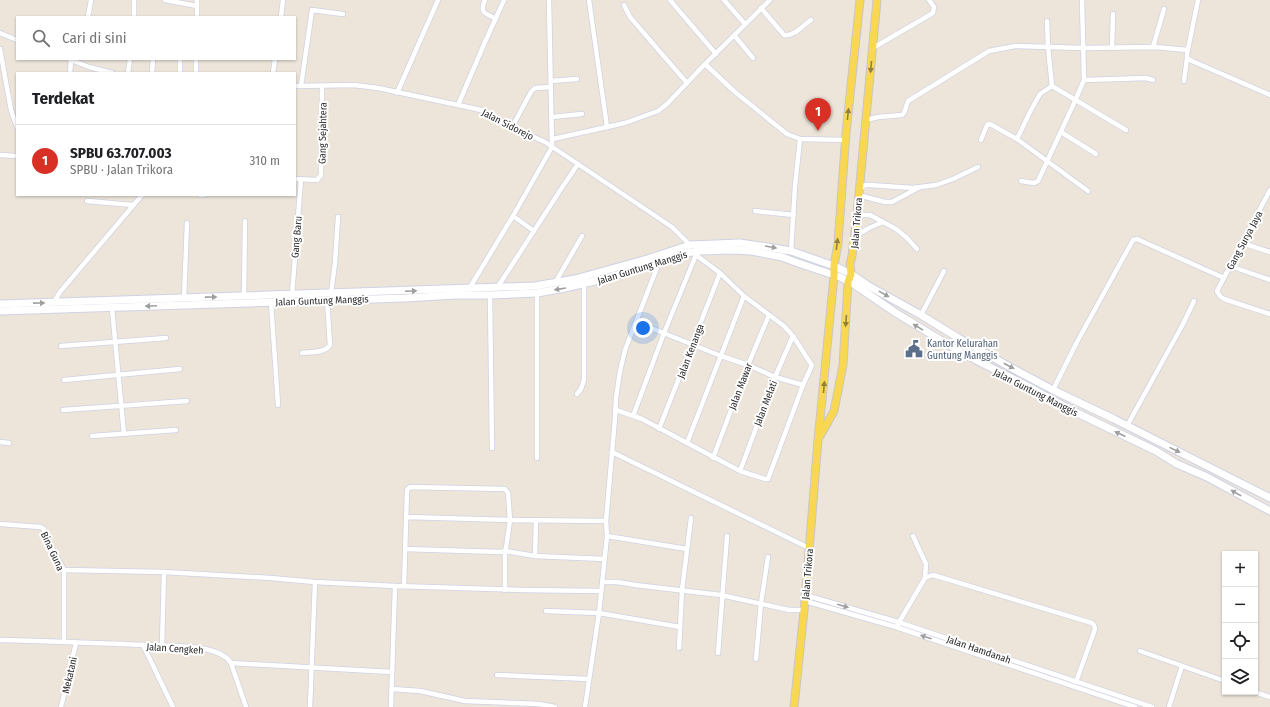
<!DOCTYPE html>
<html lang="id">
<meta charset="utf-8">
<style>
:root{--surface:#fff;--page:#f6f6f6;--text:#202124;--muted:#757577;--line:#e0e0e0;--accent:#d93025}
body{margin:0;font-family:"Fira Sans Condensed",sans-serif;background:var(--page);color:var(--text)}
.controls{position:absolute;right:12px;bottom:12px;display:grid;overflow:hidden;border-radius:0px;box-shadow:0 1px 3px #0004}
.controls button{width:36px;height:36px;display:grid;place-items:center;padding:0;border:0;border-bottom:1px solid var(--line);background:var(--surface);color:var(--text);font:20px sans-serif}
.you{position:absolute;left:643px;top:328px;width:14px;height:14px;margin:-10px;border:3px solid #fff;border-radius:50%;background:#1a73e8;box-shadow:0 0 0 6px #1a73e833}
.badge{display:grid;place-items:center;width:26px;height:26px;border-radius:50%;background:var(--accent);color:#fff;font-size:13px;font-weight:700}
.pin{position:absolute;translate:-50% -33px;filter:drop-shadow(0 1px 2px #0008)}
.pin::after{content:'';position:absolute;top:21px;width:14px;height:12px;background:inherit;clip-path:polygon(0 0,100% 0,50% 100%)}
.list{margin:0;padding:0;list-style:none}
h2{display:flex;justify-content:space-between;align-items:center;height:52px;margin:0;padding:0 16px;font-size:17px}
h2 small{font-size:13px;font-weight:400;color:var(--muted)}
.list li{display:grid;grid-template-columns:26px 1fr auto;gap:12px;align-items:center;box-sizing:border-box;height:72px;padding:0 16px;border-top:1px solid var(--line)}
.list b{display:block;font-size:15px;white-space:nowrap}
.list p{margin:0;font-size:13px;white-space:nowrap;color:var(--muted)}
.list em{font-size:13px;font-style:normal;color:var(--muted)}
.icon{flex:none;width:22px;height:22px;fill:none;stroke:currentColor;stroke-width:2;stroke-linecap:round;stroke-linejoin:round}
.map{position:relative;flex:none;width:1270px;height:707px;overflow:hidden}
.search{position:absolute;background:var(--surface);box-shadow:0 1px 3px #0004;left:16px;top:16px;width:280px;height:44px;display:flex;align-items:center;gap:10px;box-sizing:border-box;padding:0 14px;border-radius:0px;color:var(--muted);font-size:15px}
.panel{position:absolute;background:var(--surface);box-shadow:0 1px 3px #0004;left:16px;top:72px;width:280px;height:124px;border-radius:0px}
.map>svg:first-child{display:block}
</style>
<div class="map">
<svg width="1270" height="707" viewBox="0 0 1270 707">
<rect width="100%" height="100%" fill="#ede5da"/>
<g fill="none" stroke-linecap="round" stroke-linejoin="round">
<g stroke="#cfd2e3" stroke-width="6">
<g id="street">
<polyline points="165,0 197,6"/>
<path d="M485,0C479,13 485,13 496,19"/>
<polyline points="589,0 607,127"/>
<polyline points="670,0 716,54"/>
<polyline points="724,0 745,24"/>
<polyline points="1198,0 1187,54 1187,58 1192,61 1270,95"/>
<polyline points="624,5 630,17 687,83"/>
<path d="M761,8L784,35C794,37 803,25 811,20"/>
<polyline points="88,17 91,0"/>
<polyline points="134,17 134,0"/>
<polyline points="197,17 197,0"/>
<polyline points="281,17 283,0"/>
<polyline points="1047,21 1048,47 1052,86 1126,130"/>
<polyline points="0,33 17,40"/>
<polyline points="734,35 753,58"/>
<polyline points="1112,47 1113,14"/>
<polyline points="1153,47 1164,9"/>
<polyline points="873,48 933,13 934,7 929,0"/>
<polyline points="0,49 11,110 17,127"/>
<polyline points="69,59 89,67 112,73"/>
<polyline points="705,64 735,92 787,134 800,139 846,140"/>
<polyline points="70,73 71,60"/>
<polyline points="128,73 130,59"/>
<polyline points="152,73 153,59"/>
<polyline points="180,73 180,59"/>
<polyline points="196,73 196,59"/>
<polyline points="273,73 275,59"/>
<polyline points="1084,80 1146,78 1153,80"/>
<polyline points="551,81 577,79"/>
<polyline points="1184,81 1187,58"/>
<polyline points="295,86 354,85 378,88 458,105 481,110 523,132 545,142 672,227 690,245"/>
<polyline points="301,86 312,10 343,14"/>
<polyline points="397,93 438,0"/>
<polyline points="458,105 485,42 504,0"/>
<polyline points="552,117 582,114"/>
<polyline points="866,120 878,117 902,115 904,113 908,101 989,51 1015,46 1084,48 1156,47 1187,50"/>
<polyline points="512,127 531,92 535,88 551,87"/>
<polyline points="1061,132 1096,154"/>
<polyline points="553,139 625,123 658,111 667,104 705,64 770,0"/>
<polyline points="1017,139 1031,110 1040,94 1052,86"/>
<polyline points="981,140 987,125 990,124 1017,139 1088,191"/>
<polyline points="0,155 17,156"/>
<polyline points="295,179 317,180 321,175 322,87"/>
<polyline points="1021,181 1034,183 1038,181 1075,101 1084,80 1082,0"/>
<polyline points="859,190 865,185 869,185 913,188 936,185 953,179 978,167"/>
<polyline points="1270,190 1217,291 1220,296 1224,299 1270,314"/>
<polyline points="200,195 204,195"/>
<polyline points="858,195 885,202 892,202 918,188"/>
<polyline points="87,201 133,205"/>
<polyline points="755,211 794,215"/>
<polyline points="857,215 870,215 896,229 907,238 917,249"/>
<polyline points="513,216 534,231"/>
<polyline points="855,236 869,228 883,222"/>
<polyline points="1242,243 1270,252"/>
<polyline points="791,251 795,186 800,139"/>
<polyline points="1230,266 1270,280"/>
<polyline points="555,283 582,236"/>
<polyline points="497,288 561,189 578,164"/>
<polyline points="469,289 513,216 552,147 549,0"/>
<polyline points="331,293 335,263 338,217"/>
<polyline points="292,295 301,179"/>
<polyline points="490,295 492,448"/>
<polyline points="244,296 245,221"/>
<polyline points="184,298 187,223"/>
<polyline points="54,302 60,292 142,195"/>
<polyline points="271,302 278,405"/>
<polyline points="112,308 124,434"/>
<polyline points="921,315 944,271"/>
<polyline points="636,322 721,356 748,365 775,377 803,385"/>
<polyline points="61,346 166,338"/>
<path d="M302,353C311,352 325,353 330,345L327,300"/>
<polyline points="64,380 180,369"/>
<polyline points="1053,390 1077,342 1133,240 1137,239 1224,278"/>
<polyline points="577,394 581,389 584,380 584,284"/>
<polyline points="63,410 187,401"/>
<polyline points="616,410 642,419 740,471 765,479 768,479 803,385 812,365 811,364 793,336 784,326 744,296 720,273 696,255"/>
<polyline points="633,416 664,333 696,255 695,253"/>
<polyline points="1127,426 1183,324 1194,301"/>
<polyline points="659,429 720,273"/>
<polyline points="92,436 176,430"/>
<polyline points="0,442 9,443"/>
<polyline points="687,443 744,296"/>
<polyline points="612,452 809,548"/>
<polyline points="537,458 537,293"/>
<polyline points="713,458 748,365 769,315"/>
<polyline points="740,471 775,377 793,336"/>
<polyline points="0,524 41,527 44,529 47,539 64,570 64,642"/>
<polyline points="607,536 687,549"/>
<polyline points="405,549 501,552 505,551 506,548 510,520 606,521"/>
<polyline points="535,556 536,520"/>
<polyline points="64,570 164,572 271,578 315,582 395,586"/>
<polyline points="925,578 933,575 1092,623 1094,625 1095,629 1076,682"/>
<polyline points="602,582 617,582 635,585 721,595 789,610 803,610"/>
<polyline points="404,586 407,490 410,487 505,489 508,493 510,520 407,517"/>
<polyline points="505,590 505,551 535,556 604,559"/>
<polyline points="805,595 898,622 1152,707"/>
<polyline points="805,601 896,627 1135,707"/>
<polyline points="546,611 599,613 680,627"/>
<polyline points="898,624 925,578 926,564 913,536"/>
<path d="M0,640C48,641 96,643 144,645C164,646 185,645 205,649C215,651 226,655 231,663L246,707"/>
<polyline points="143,645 173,707"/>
<polyline points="162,646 164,572"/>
<polyline points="679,648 682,590 691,518"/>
<polyline points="1140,651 1225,681"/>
<polyline points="718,653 727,536"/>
<polyline points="756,659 761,603 768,557"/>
<polyline points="231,663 392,672"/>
<polyline points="497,675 589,679"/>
<polyline points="392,689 420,691 465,701 539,704 555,707"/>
<polyline points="1255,692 1270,697"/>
<polyline points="61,707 76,643"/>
<polyline points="310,707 315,582"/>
<polyline points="391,707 395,586 522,590 601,591"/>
<polyline points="585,707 599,613 607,536 606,521 615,418 616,398 620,371 625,350 660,260"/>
<polyline points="1169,707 1182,666"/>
</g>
</g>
<g stroke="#cfd2e3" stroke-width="9">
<g id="secondary">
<polyline points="0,304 535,286 575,279 647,259 690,245 740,243 768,247 791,251 834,266 851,274 867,285 921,315 965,342 1010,367 1053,390 1114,419 1270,498"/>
<polyline points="0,311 406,298 456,295 490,295 537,293 560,289 608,278 679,254 700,251 734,250 751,251 782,257 798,263 840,277 855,285 896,313 962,353 1031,388 1069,409 1156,451 1177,464 1207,477 1270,511"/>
</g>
</g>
<g stroke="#c7c7c7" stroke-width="9">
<g id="primary">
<polyline points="820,436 834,411 843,365 848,282 851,274 850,264 852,256 857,215 877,0"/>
<polyline points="794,707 805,601 818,440 834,276 834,266 838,243 846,133 860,0"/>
</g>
</g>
<use href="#street" stroke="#fff" stroke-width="4.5"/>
<use href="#secondary" stroke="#fff" stroke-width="7"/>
<use href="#primary" stroke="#fad751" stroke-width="7"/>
</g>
<defs><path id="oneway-solid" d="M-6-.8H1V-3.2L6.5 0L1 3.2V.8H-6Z"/></defs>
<g fill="#92803d">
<use href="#oneway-solid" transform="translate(871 67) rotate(95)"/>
<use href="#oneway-solid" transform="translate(848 114) rotate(-84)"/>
<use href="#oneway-solid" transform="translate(837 244) rotate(-83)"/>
<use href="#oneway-solid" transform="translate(846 321) rotate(94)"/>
<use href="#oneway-solid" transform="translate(824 387) rotate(-85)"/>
</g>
<g fill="#9f9f9f">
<use href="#oneway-solid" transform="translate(771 247) rotate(10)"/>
<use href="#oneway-solid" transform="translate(560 289) rotate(171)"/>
<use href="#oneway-solid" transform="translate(411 291) rotate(-2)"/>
<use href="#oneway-solid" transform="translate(884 294) rotate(29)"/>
<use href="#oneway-solid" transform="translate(211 297) rotate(-1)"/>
<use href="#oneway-solid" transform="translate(39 303) rotate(-1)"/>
<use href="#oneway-solid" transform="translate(151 306) rotate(177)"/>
<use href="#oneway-solid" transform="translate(918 327) rotate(-149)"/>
<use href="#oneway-solid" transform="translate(1009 366) rotate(28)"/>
<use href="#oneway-solid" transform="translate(1120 434) rotate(-156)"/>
<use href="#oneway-solid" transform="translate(1175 450) rotate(26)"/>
<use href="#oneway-solid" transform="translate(1236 493) rotate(-151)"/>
<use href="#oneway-solid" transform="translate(843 606) rotate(16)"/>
<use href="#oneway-solid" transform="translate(926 637) rotate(-162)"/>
</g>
<defs>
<g id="civic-bare" transform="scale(1.38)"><path d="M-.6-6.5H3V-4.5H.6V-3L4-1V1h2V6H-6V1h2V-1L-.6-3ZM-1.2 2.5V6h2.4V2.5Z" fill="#5c6f8a" stroke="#fff" stroke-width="2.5" paint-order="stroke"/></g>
</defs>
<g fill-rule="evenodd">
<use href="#civic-bare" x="914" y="349"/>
</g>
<g text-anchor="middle" stroke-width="4" stroke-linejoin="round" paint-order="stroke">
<g font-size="10" fill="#292929" stroke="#fff">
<text transform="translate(508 124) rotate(27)" y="4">Jalan Sidorejo</text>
<text transform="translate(322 133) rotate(-89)" y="4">Gang Sejahtera</text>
<text transform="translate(856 223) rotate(-85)" y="4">Jalan Trikora</text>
<text transform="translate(296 237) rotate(-85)" y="4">Gang Baru</text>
<text transform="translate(1244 240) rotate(-62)" y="4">Gang Surya Jaya</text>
<text transform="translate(642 267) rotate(-17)" y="4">Jalan Guntung Manggis</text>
<text transform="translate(322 300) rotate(-2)" y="4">Jalan Guntung Manggis</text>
<text transform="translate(690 351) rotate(-69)" y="4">Jalan Kenanga</text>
<text transform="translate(740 386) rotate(-69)" y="4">Jalan Mawar</text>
<text transform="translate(1036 392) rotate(27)" y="4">Jalan Guntung Manggis</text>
<text transform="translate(765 403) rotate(-69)" y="4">Jalan Melati</text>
<text transform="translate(53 551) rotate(65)" y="4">Bina Guna</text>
<text transform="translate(807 574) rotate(-85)" y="4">Jalan Trikora</text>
<text transform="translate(175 648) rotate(4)" y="4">Jalan Cengkeh</text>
<text transform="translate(979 649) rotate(19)" y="4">Jalan Hamdanah</text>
<text transform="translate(69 675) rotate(-77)" y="4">Mekatani</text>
</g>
<g font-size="10" fill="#4e5e75" stroke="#fff" text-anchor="start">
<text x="927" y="347">Kantor Kelurahan<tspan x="927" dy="12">Guntung Manggis</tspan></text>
</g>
</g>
</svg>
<div class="controls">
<button>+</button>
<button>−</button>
<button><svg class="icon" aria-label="locate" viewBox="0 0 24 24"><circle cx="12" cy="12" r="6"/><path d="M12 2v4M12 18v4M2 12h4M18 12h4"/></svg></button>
<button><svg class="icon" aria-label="layers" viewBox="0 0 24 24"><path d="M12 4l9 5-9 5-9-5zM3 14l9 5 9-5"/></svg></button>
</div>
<div class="you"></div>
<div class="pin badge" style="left:818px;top:131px">1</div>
<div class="search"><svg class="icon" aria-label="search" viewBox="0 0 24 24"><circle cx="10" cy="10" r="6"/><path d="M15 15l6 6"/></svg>Cari di sini</div>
<section class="panel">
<h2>Terdekat<small></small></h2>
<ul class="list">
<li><span class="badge">1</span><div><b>SPBU 63.707.003</b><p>SPBU · Jalan Trikora</p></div><em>310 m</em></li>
</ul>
</section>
</div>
